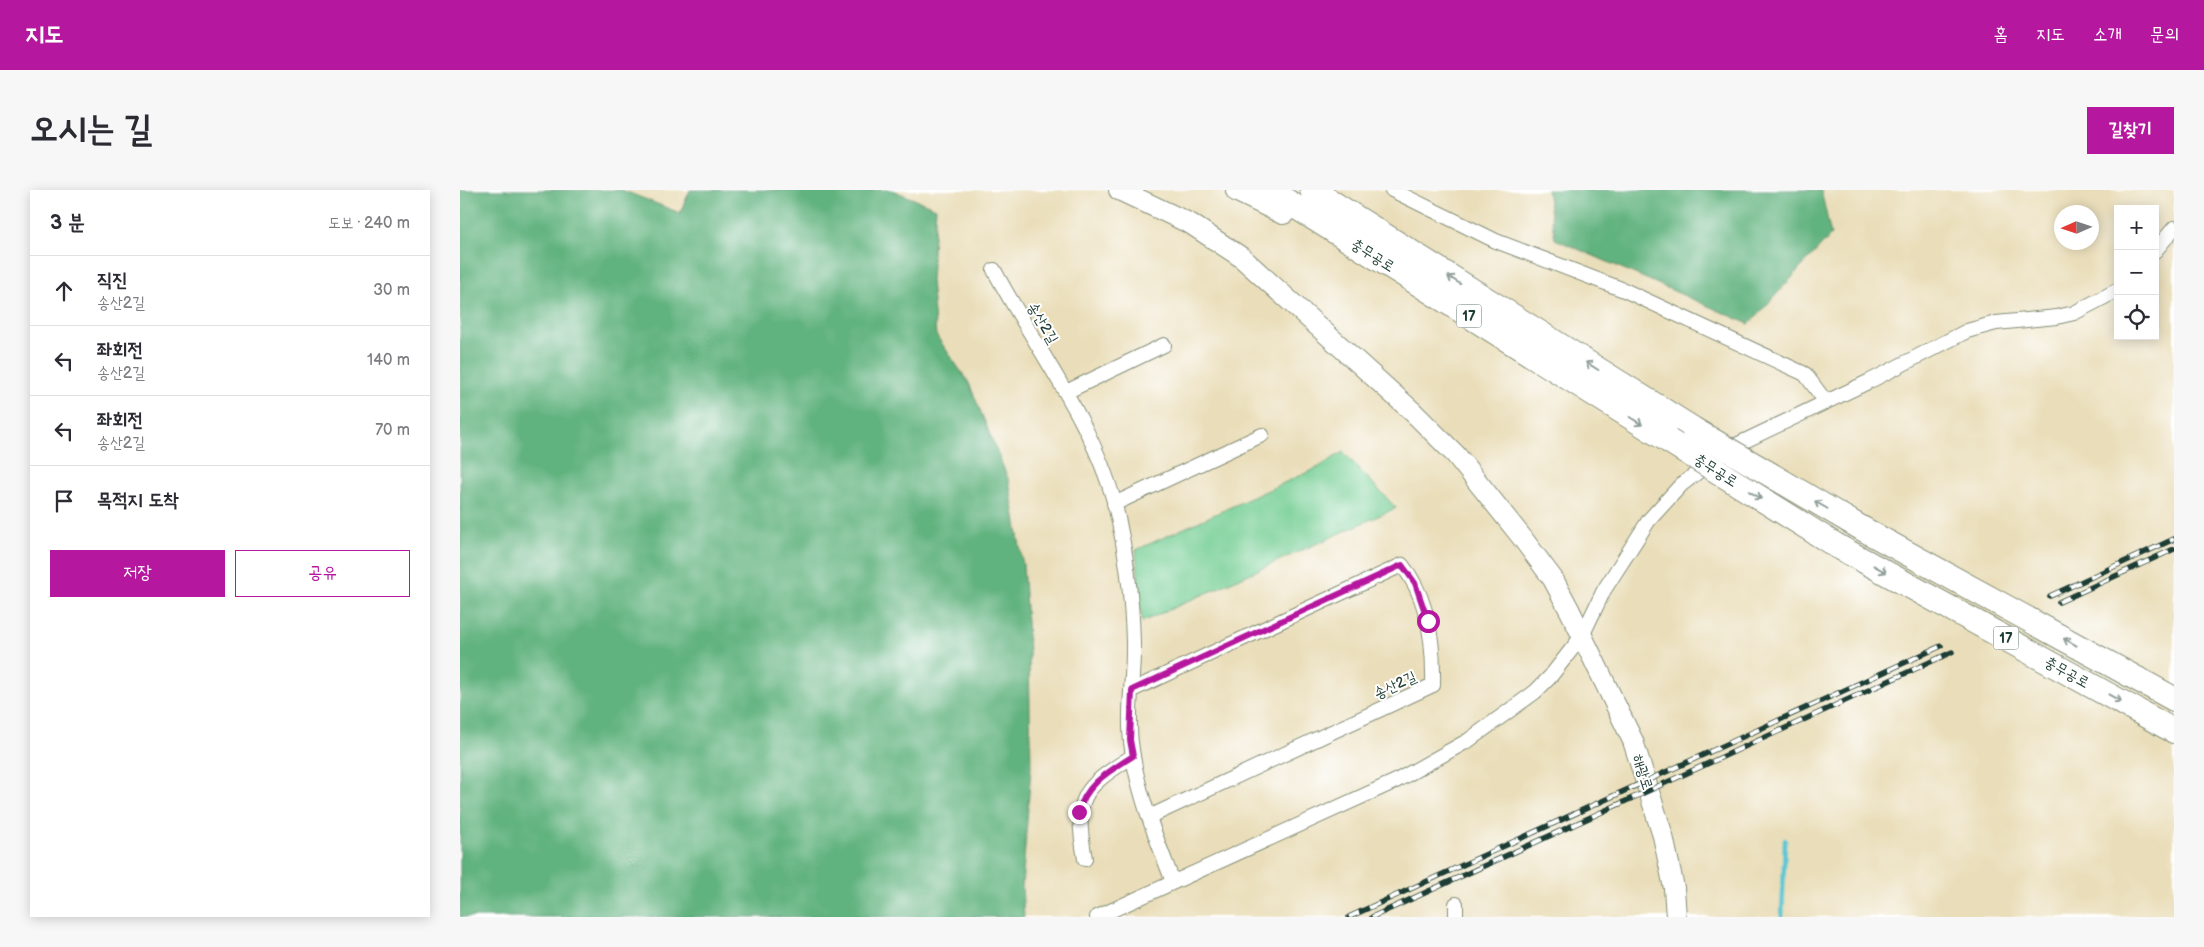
<!DOCTYPE html>
<html lang="ko">
<meta charset="utf-8">
<style>
:root{--surface:#fff;--page:#f7f7f7;--text:#2b2b33;--muted:#7c7c81;--line:#e1e1e2;--accent:#b5179e}
body{margin:0;font-family:"Balsamiq Sans","Poor Story",sans-serif;background:var(--page);color:var(--text)}
.controls{position:absolute;right:15px;top:15px;display:grid;overflow:hidden;border-radius:0px;box-shadow:0 2px 12px #0003}
.controls button{width:45px;height:45px;display:grid;place-items:center;padding:0;border:0;border-bottom:1px solid var(--line);background:var(--surface);color:var(--text);font:25px sans-serif}
.compass{position:absolute;left:1594px;top:15px;width:45px;height:45px;border-radius:50%;background:var(--surface);box-shadow:0 2px 12px #0003;rotate:267deg}
.stop{position:absolute;width:15px;height:15px;margin:-11px;border:4px solid #b5179e;border-radius:50%;background:#fff}
.stop.end{background:#b5179e;border-color:#fff;box-shadow:0 1px 5px #0008}
.list{margin:0;padding:0;list-style:none}
h2{display:flex;justify-content:space-between;align-items:center;height:65px;margin:0;padding:0 20px;font-size:21px}
h2 small{font-size:16px;font-weight:400;color:var(--muted)}
.list li{display:grid;grid-template-columns:32px 1fr auto;gap:15px;align-items:center;box-sizing:border-box;height:70px;padding:0 20px;border-top:1px solid var(--line)}
.list b{display:block;font-size:19px;white-space:nowrap}
.list p{margin:0;font-size:16px;white-space:nowrap;color:var(--muted)}
.list em{font-size:16px;font-style:normal;color:var(--muted)}
.actions{display:flex;gap:10px;padding:15px 20px}
.actions a{flex:1;padding:11px 0;border:1px solid var(--accent);border-radius:0px;text-align:center;font-size:18px;color:var(--accent)}
.actions .main{background:var(--accent);color:#fff}
.icon{flex:none;width:28px;height:28px;fill:none;stroke:currentColor;stroke-width:2;stroke-linecap:round;stroke-linejoin:round}
.map{position:relative;flex:none;width:1714px;height:727px;overflow:hidden;border-radius:0px}
header{display:flex;align-items:center;gap:30px;box-sizing:border-box;height:70px;padding:0 25px;background:var(--accent);color:#fff}
header strong{font-size:24px}
nav{display:flex;gap:28px;margin-inline-start:auto;font-size:18px}
.intro{display:flex;align-items:center;justify-content:space-between;box-sizing:border-box;height:120px;padding:0 30px}
h1{margin:0;font-size:35px}
.button{padding:12px 22px;border-radius:0px;background:var(--accent);color:#fff;font-size:18px;font-weight:700}
main{display:flex;gap:30px;padding:0 30px}
aside{flex:1;background:var(--surface);border-radius:0px;box-shadow:0 2px 12px #0003}
.map>svg:first-child{display:block}
</style>
<header>
<strong>지도</strong>
<nav><a>홈</a><a>지도</a><a>소개</a><a>문의</a></nav>
</header>
<div class="intro"><h1>오시는 길</h1><a class="button">길찾기</a></div>
<main>
<aside>
<h2>3 분<small>도보 · 240 m</small></h2>
<ul class="list">
<li><svg class="icon" aria-label="ahead" viewBox="0 0 24 24"><path d="M12 20V5M6 11l6-6 6 6"/></svg><div><b>직진</b><p>송산2길</p></div><em>30 m</em></li>
<li><svg class="icon" aria-label="left" viewBox="0 0 24 24"><path d="M17 20v-9H6M10 6l-5 5 5 5"/></svg><div><b>좌회전</b><p>송산2길</p></div><em>140 m</em></li>
<li><svg class="icon" aria-label="left" viewBox="0 0 24 24"><path d="M17 20v-9H6M10 6l-5 5 5 5"/></svg><div><b>좌회전</b><p>송산2길</p></div><em>70 m</em></li>
<li><svg class="icon" aria-label="arrive" viewBox="0 0 24 24"><path d="M6 21V4h12l-3 4 3 4H6"/></svg><div><b>목적지 도착</b></div></li>
</ul>
<div class="actions"><a class="main">저장</a><a>공유</a></div>
</aside>
<div class="map">
<svg width="1714" height="727" viewBox="0 0 1714 727">
<rect width="100%" height="100%" fill="#fff"/>
<filter id="ink" filterUnits="userSpaceOnUse"><feTurbulence type="fractalNoise" baseFrequency=".02" numOctaves="2"/><feDisplacementMap in="SourceGraphic" scale="10" xChannelSelector="R" yChannelSelector="G"/><feConvolveMatrix kernelMatrix="1 2 1 2 8 2 1 2 1" color-interpolation-filters="sRGB"/></filter>
<filter id="wash" filterUnits="userSpaceOnUse"><feTurbulence type="fractalNoise" baseFrequency=".0096" numOctaves="4" result="noise"/><feDisplacementMap in="SourceGraphic" scale="20" xChannelSelector="R" yChannelSelector="G"/><feGaussianBlur stdDeviation="1.12" result="paint"/><feColorMatrix in="noise" values="0 0 0 0 0 0 0 0 0 0 0 0 0 0 0 0 0 1.4 0 .05"/><feComposite in="paint" operator="in"/></filter>
<g filter="url(#wash)">
<rect width="100%" height="100%" fill="#eadeba"/>
<polygon fill="#77cf95" stroke="#4b8664" points="883,262 936,318 682,432 676,360 859,277"/>
<g fill="#61b27e" stroke="#407859">
<polygon points="0,0 162,0 220,23 230,0 432,0 476,18 471,90 476,145 509,193 549,291 563,375 569,461 571,578 562,697 564,727 0,727"/>
<polygon points="1087,0 1361,0 1371,45 1289,134 1095,49"/>
</g>
<g fill="none" stroke-linecap="round" stroke-linejoin="round">
<polyline stroke="#5bc7d4" stroke-width="4.5" points="1322,727 1325,650"/>
</g>
</g>
<g filter="url(#ink)">
<g fill="none" stroke-linecap="round" stroke-linejoin="round">
<g stroke="#848e77" stroke-width="16">
<g id="minor">
<polyline points="932,0 1036,51 1164,100 1345,184 1366,212"/>
<polyline points="1695,61 1714,38"/>
<path d="M534,80C574,156 633,231 655,315C666,360 672,407 673,453C674,486 667,519 671,552C676,600 696,647 713,692"/>
<polyline points="606,202 704,155"/>
<polyline points="654,314 802,245"/>
<path d="M672,500L942,375C969,408 974,454 973,495L689,627"/>
<path d="M625,669C614,607 621,599 673,566"/>
<polyline points="996,714 996,727"/>
<polyline points="637,727 936,591 1009,550 1075,502 1090,487 1122,446 1144,400 1189,330 1221,295 1268,259 1410,191 1507,141 1536,133 1597,127 1614,123 1658,100"/>
</g>
</g>
<g stroke="#848e77" stroke-width="22">
<polyline id="secondary" points="659,0 731,34 781,67 953,222 996,265 1060,345 1093,389 1110,421 1173,551 1203,646 1214,698 1216,727"/>
</g>
<g stroke="#848e77" stroke-width="26">
<g id="trunk">
<polyline points="778,0 823,22"/>
<polyline points="809,0 1209,251"/>
<polyline points="852,0 1233,239"/>
<polyline points="1403,339 1714,509"/>
<polyline points="1377,356 1714,541"/>
</g>
</g>
<use href="#minor" stroke="#fff" stroke-width="14"/>
<use href="#secondary" stroke="#fff" stroke-width="20"/>
<use href="#trunk" stroke="#fff" stroke-width="24"/>
<g stroke="#1f3d34" stroke-width="5.5">
<g id="rail">
<polyline points="1590,406 1714,349"/>
<polyline points="1599,412 1714,359"/>
<polyline points="889,727 1481,456"/>
<polyline points="912,727 1492,462"/>
</g>
</g>
<use href="#rail" stroke="#fff" stroke-width="4" stroke-dasharray="11" stroke-linecap="butt"/>
<g stroke="#848e77" stroke-width="26" stroke-linecap="butt">
<g id="trunk-bridge">
<polyline points="1233,239 1403,339"/>
<polyline points="1209,251 1377,356"/>
</g>
</g>
<use href="#trunk-bridge" stroke="#fff" stroke-width="24"/>
</g>
<defs><path id="oneway-shaft" d="M-6 0H5M1.5-3L5.5 0L1.5 3" fill="none" stroke-width="1.6" stroke-linecap="round" stroke-linejoin="round" transform="scale(1.25)"/></defs>
<g stroke="#8f9e9a">
<use href="#oneway-shaft" transform="translate(994 90) rotate(-148)"/>
<use href="#oneway-shaft" transform="translate(1132 176) rotate(-148)"/>
<use href="#oneway-shaft" transform="translate(1176 231) rotate(32)"/>
<use href="#oneway-shaft" transform="translate(1295 305) rotate(32)"/>
<use href="#oneway-shaft" transform="translate(1361 315) rotate(-150)"/>
<use href="#oneway-shaft" transform="translate(1420 379) rotate(29)"/>
<use href="#oneway-shaft" transform="translate(1610 452) rotate(-151)"/>
<use href="#oneway-shaft" transform="translate(1655 508) rotate(29)"/>
</g>
</g>
<g fill="none" stroke-linecap="round" stroke-linejoin="round" filter="url(#ink)">
<path stroke="#b5179e" stroke-width="6" d="M619,622C625,594 650,581 673,566L670,550L672,500L942,375L955,393L968,431"/>
</g>
<g text-anchor="middle" stroke-width="4" stroke-linejoin="round" paint-order="stroke">
<g fill="#fff" stroke="#627771" stroke-width="1">
<rect x="996.5" y="114.5" width="25" height="23" rx="4"/>
<rect x="1533.5" y="436.5" width="25" height="23" rx="4"/>
</g>
<g font-size="14" font-weight="bold" fill="#1f3d34">
<text x="1009" y="131">17</text>
<text x="1546" y="453">17</text>
</g>
<g font-size="15" fill="#1f3d34" stroke="#fff">
<text transform="translate(913 65) rotate(32)" y="5">충무공로</text>
<text transform="translate(583 133) rotate(59)" y="5">송산2길</text>
<text transform="translate(1256 280) rotate(32)" y="5">충무공로</text>
<text transform="translate(1607 482) rotate(29)" y="5">충무공로</text>
<text transform="translate(935 495) rotate(-25)" y="5">송산2길</text>
<text transform="translate(1183 582) rotate(72)" y="5">해광로</text>
</g>
</g>
</svg>
<div class="controls">
<button>+</button>
<button>−</button>
<button><svg class="icon" aria-label="locate" viewBox="0 0 24 24"><circle cx="12" cy="12" r="6"/><path d="M12 2v4M12 18v4M2 12h4M18 12h4"/></svg></button>
</div>
<svg class="compass" viewBox="-18 -18 36 36"><path d="M0-13l5 13h-10z" fill="#e53935"/><path d="M0 13l5-13h-10z" fill="#7c7c81"/></svg>
<div class="stop" style="left:968px;top:431px"></div>
<div class="stop end" style="left:619px;top:622px"></div>
</div>
</main>
